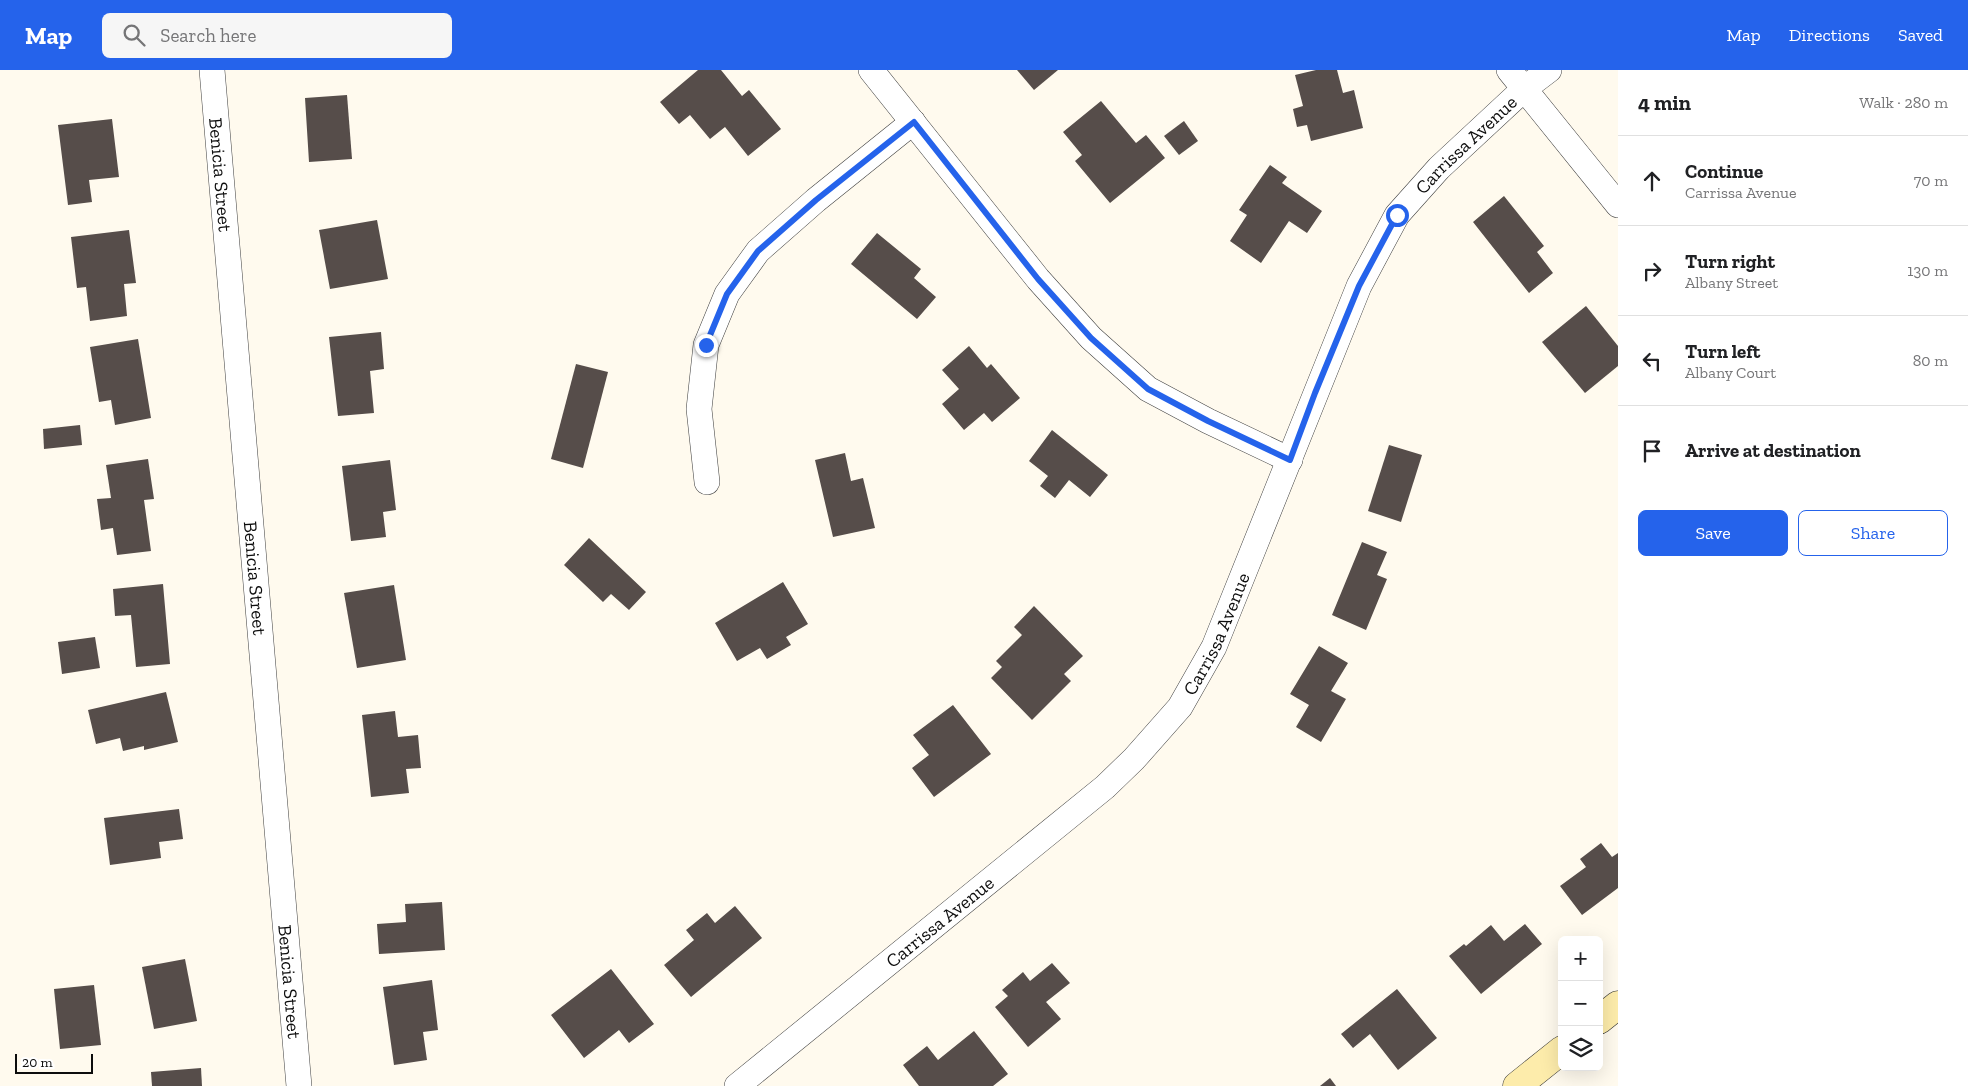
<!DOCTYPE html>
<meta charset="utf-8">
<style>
:root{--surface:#fff;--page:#f6f6f6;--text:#202124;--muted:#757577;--line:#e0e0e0;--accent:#2563eb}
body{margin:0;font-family:"Zilla Slab",serif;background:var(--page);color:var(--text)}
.controls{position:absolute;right:15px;bottom:15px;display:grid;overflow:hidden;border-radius:8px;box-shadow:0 5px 20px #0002}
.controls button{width:45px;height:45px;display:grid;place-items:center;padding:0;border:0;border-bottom:1px solid var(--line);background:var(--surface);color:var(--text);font:25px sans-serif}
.scale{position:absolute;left:15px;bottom:12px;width:78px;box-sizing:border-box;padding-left:5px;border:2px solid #0d0d0d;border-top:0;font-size:14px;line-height:18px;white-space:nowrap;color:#0d0d0d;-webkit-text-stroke:4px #fff;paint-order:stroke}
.stop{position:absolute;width:15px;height:15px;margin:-11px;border:4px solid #2563eb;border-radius:50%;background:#fff}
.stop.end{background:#2563eb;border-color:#fff;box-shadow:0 1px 5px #0008}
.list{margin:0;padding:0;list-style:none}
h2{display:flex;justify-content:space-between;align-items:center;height:65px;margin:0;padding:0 20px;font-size:21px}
h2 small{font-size:16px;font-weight:400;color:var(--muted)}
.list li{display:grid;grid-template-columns:32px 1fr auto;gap:15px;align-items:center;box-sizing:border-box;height:90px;padding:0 20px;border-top:1px solid var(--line)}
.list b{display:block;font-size:19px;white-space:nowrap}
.list p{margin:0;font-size:16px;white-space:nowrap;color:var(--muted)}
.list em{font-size:16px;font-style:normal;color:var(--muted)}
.actions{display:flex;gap:10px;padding:15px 20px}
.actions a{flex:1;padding:11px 0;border:1px solid var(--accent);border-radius:8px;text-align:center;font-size:18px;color:var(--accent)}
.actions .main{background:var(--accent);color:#fff}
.icon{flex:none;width:28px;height:28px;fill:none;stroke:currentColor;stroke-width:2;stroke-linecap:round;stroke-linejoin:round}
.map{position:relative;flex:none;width:1618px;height:1016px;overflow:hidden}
header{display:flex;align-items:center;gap:30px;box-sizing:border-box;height:70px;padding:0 25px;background:var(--accent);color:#fff}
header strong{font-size:24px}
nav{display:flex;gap:28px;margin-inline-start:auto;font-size:18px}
.search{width:350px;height:45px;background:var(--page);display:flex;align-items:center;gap:12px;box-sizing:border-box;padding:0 18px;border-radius:8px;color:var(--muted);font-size:19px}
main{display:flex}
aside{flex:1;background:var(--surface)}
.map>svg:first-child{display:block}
</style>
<header>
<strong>Map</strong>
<div class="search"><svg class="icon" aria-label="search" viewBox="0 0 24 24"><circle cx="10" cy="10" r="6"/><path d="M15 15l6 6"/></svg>Search here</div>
<nav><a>Map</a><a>Directions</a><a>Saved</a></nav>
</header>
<main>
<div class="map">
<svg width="1618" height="1016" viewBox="0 0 1618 1016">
<rect width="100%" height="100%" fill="#fffaee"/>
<g fill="#564d4a">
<polygon points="698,0 721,0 742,26 749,20 781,59 748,86 725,57 710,69 690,45 679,54 660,32"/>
<polygon points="1017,0 1058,0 1034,20"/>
<polygon points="1316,0 1337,0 1343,23 1354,20 1363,58 1311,71 1307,55 1297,57 1293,39 1303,36 1295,5"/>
<polygon points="347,25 352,89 309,92 305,28"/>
<polygon points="1101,31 1136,73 1146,65 1165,88 1110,133 1075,91 1082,85 1063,62"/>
<polygon points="112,49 119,107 89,110 92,132 68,135 58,55"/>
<polygon points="1184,51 1198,71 1179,85 1164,66"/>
<polygon points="1270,95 1287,107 1282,113 1322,141 1307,163 1289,151 1261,193 1230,171 1247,145 1239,140"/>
<polygon points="1504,126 1544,176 1537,182 1553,203 1529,223 1473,152"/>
<polygon points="377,150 388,209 330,219 319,160"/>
<polygon points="129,160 136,213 124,214 127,246 90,251 86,217 77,218 71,167"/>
<polygon points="877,163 921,199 914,208 936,227 917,249 851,194"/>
<polygon points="1586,236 1618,276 1618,296 1585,323 1542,272"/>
<polygon points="381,262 384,299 370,301 374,343 338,346 329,267"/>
<polygon points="138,269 151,348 115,355 111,330 99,332 90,277"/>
<polygon points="969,276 987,298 991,294 1020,328 992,352 984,343 964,360 942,334 959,319 942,300"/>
<polygon points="576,294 608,302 583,398 551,389"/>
<polygon points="80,355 82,375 44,379 43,359"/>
<polygon points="1052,360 1108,405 1090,427 1069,410 1055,428 1040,416 1048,406 1029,391"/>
<polygon points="1389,375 1422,385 1401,452 1368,441"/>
<polygon points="845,383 851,411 863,408 875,458 833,467 815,390"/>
<polygon points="148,389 154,429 144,430 151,481 117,485 113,458 101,460 97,429 111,428 106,395"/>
<polygon points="390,390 396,440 383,442 386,467 351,471 342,396"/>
<polygon points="589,468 646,522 629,540 611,524 603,532 564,495"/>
<polygon points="1362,472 1387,482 1377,505 1387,509 1366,560 1332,545"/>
<polygon points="783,512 808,554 786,567 791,575 767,589 760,578 737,591 715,553"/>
<polygon points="163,514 170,594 136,597 131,545 115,546 113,519"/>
<polygon points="394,515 406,590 357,598 344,523"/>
<polygon points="1034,536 1083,586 1064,604 1071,611 1032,650 991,608 1002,597 996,591 1022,565 1014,557"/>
<polygon points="95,567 100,598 62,604 58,572"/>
<polygon points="1319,576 1348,593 1331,621 1346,629 1321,672 1296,657 1309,635 1290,624"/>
<polygon points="166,622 178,672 144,680 144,676 123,681 120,668 96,674 88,640"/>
<polygon points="953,635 991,684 934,727 912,698 929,685 913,665"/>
<polygon points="395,641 398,667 418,665 421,698 406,699 409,723 371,727 362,645"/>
<polygon points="179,739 183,769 159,772 161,788 110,795 104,748"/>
<polygon points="1601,773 1612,787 1618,783 1618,818 1582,845 1560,816 1586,797 1580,789"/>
<polygon points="442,832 445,880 379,884 377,854 406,852 405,834"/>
<polygon points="735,836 762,868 691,927 664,895 694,870 686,860 707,843 715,853"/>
<polygon points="1525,854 1542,874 1481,924 1449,886 1464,874 1466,876 1491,855 1504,871"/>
<polygon points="185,889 197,951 154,959 142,897"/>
<polygon points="1052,893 1070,913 1046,932 1061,949 1028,977 995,937 1008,926 1002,920 1023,902 1030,911"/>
<polygon points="611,899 654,954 629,973 619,960 584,988 551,945"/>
<polygon points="432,910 438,960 423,962 427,990 394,995 383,917"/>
<polygon points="94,915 101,975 60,979 54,919"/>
<polygon points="1397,919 1437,968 1398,1000 1370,964 1353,978 1341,964"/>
<polygon points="974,961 1008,1004 993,1016 919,1016 903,995 927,976 938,990"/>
<polygon points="201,998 202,1016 152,1016 151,1002"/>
<polygon points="1330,1008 1336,1016 1320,1016"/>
</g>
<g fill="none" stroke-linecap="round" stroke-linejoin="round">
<g stroke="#404040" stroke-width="26">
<g id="street">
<path id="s1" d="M212,0L299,1016"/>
<polyline points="871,0 1038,209 1091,268 1148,319 1208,351 1290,390"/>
<polyline points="1509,0 1618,135"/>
<polyline points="707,412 699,339 706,275 727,224 758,181 816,130 913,52"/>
<path id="s2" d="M737,1016L1105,717L1134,689L1180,637L1214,577L1359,216L1397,145L1439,98L1524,19L1549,0"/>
</g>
</g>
<g stroke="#2f2f2f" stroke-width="29">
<g id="secondary">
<polyline points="1599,950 1618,935"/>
<polyline points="1517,1016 1562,980"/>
</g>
</g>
<use href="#street" stroke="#fff" stroke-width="25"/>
<use href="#secondary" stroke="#fdecab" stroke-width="28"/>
</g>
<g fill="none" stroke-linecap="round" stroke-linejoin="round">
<polyline stroke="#2563eb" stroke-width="6" points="706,275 727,224 758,181 816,130 914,52 1038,209 1091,268 1148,319 1208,351 1290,390 1315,323 1359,216 1397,145"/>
</g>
<g text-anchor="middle" stroke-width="5" stroke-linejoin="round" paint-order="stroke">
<g font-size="19" fill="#0d0d0d" stroke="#fff">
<text dy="7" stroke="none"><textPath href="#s2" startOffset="1221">Carrissa Avenue</textPath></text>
<text dy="7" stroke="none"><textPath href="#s1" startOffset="105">Benicia Street</textPath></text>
<text dy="7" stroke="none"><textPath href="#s1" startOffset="510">Benicia Street</textPath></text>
<text dy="7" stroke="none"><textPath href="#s2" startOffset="666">Carrissa Avenue</textPath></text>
<text dy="7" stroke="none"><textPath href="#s2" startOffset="261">Carrissa Avenue</textPath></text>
<text dy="7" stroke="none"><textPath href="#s1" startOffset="915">Benicia Street</textPath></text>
</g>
</g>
</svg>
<div class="controls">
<button>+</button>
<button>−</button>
<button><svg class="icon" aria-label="layers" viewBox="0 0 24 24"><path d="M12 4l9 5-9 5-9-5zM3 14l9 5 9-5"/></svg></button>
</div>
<div class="scale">20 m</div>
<div class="stop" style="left:1397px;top:145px"></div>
<div class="stop end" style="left:706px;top:275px"></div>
</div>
<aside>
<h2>4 min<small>Walk · 280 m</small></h2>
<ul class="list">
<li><svg class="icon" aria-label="ahead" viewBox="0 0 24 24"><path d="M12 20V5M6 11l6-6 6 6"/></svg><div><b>Continue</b><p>Carrissa Avenue</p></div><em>70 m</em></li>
<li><svg class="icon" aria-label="right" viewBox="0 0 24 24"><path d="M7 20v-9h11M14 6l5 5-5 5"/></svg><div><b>Turn right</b><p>Albany Street</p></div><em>130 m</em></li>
<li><svg class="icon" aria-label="left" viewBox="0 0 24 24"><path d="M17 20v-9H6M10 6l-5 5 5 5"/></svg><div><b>Turn left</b><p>Albany Court</p></div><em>80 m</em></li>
<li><svg class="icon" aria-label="arrive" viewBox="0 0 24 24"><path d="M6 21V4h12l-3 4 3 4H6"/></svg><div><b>Arrive at destination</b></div></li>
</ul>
<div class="actions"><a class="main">Save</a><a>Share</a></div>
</aside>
</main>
